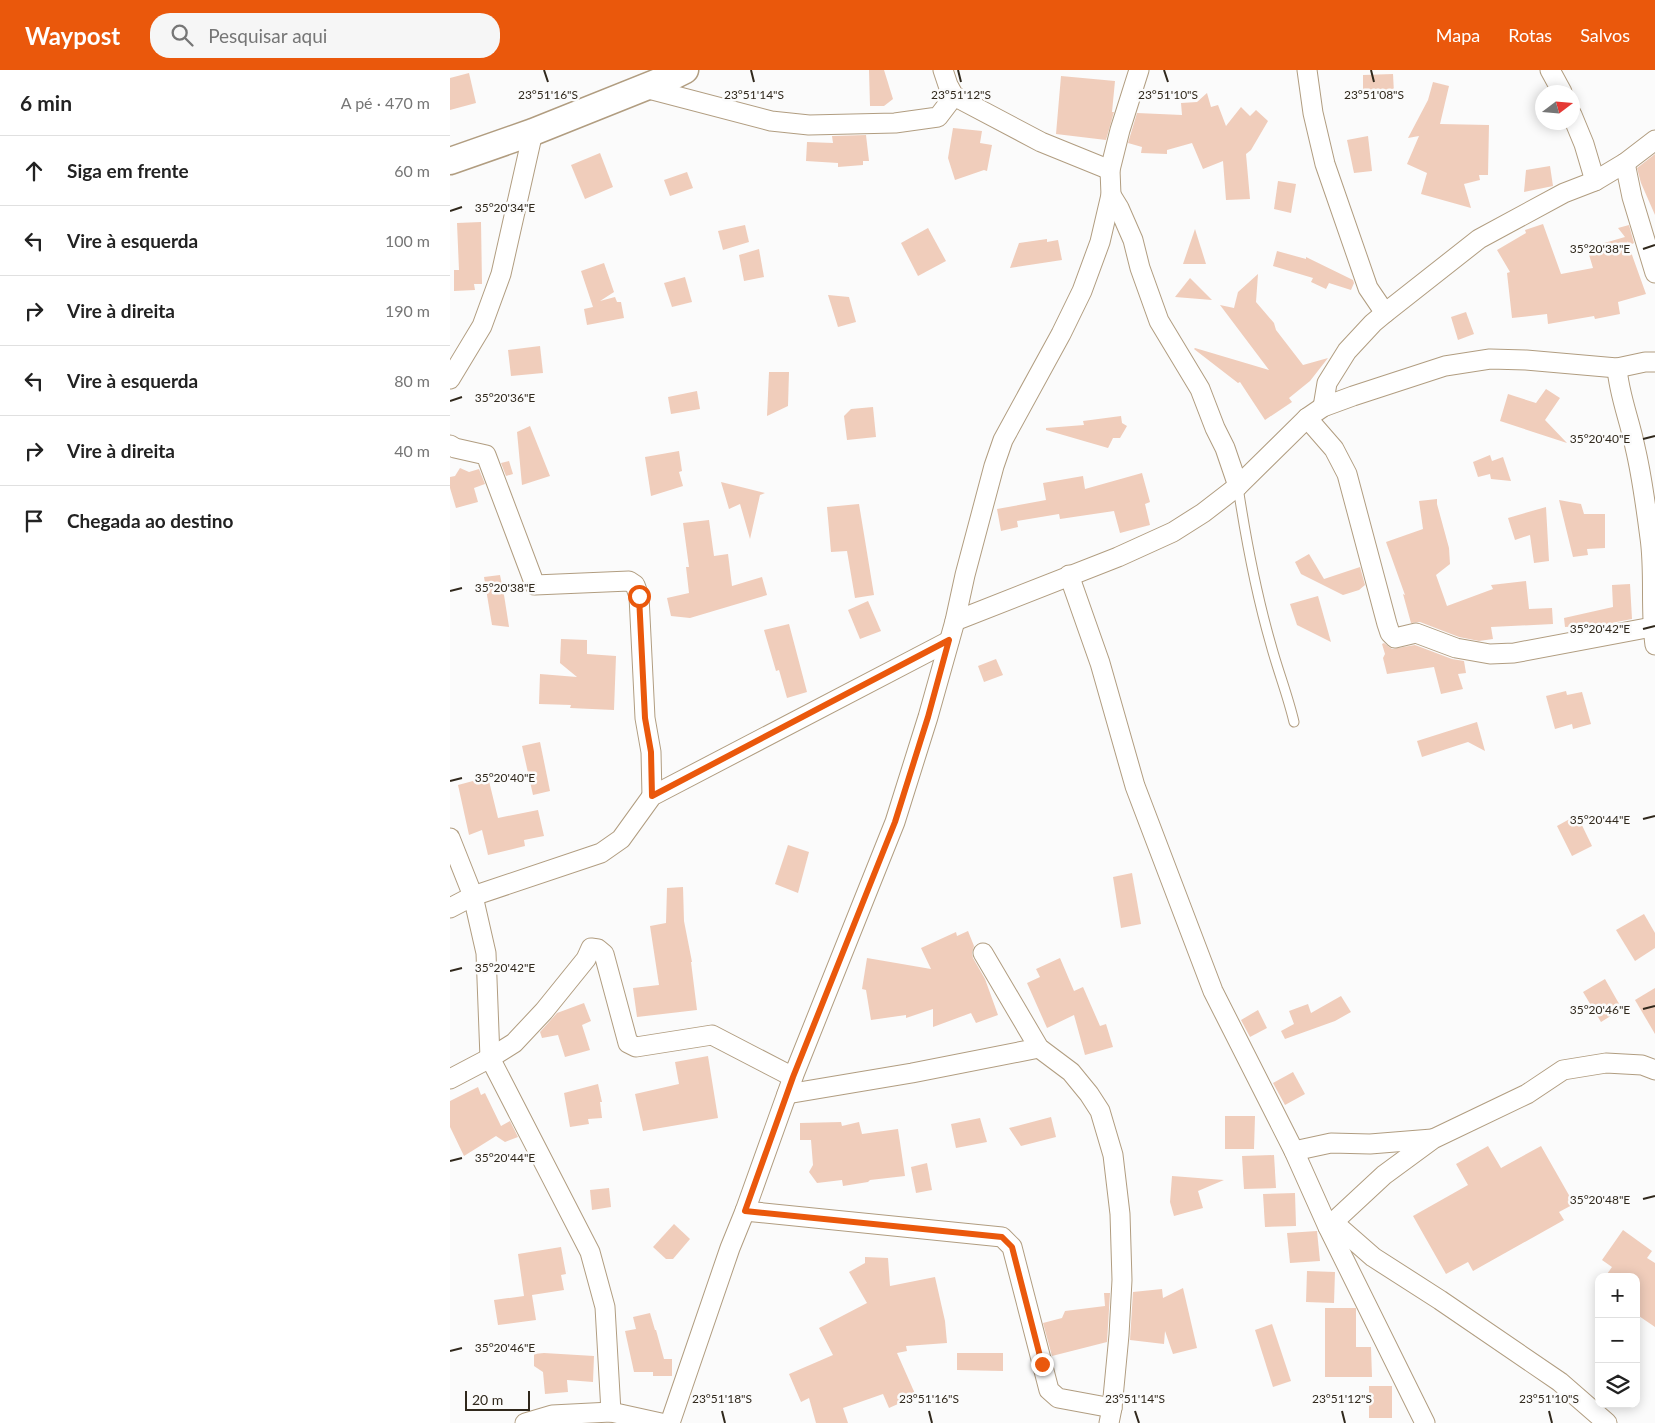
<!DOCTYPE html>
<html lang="pt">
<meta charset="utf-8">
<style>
:root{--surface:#fff;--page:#f6f6f6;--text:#222;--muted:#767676;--line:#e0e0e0;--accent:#ea580c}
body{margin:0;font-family:Lato,sans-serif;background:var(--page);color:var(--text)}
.controls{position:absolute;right:15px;bottom:15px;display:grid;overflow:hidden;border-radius:10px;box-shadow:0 2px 12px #0003}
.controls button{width:45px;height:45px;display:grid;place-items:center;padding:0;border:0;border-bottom:1px solid var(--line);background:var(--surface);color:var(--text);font:25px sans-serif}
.compass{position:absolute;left:1085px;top:15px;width:45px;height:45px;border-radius:50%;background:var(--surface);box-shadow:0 2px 12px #0003;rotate:74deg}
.scale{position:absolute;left:15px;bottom:12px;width:65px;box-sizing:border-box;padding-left:5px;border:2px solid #30281c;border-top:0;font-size:14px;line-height:18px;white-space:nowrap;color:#30281c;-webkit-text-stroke:4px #fbfbfb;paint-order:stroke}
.stop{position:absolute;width:15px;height:15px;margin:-11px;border:4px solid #ea580c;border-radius:50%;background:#fff}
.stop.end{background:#ea580c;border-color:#fff;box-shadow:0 1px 5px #0008}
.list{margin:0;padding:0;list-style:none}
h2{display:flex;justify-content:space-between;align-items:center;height:65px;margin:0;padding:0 20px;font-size:21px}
h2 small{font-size:16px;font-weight:400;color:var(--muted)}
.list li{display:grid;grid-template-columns:32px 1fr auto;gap:15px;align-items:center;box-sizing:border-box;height:70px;padding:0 20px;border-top:1px solid var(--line)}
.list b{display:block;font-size:19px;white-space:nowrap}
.list em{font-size:16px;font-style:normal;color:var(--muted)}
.icon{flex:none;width:28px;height:28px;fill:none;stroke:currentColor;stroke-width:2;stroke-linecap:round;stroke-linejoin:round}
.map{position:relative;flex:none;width:1205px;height:1353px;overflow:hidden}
header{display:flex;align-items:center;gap:30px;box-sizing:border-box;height:70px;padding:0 25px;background:var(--accent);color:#fff}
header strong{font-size:24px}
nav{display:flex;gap:28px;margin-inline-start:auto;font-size:18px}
.search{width:350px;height:45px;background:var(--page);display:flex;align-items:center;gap:12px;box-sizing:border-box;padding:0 18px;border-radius:20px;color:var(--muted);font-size:19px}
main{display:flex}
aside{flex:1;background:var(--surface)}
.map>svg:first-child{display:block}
</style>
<header>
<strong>Waypost</strong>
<div class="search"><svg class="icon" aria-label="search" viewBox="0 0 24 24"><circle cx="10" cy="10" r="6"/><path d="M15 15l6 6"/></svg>Pesquisar aqui</div>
<nav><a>Mapa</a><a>Rotas</a><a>Salvos</a></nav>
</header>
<main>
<aside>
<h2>6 min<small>A pé · 470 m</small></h2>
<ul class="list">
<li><svg class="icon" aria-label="ahead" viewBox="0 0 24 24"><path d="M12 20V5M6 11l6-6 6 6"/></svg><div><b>Siga em frente</b></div><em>60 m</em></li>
<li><svg class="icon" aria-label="left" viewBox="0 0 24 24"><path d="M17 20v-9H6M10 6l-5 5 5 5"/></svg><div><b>Vire à esquerda</b></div><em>100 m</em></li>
<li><svg class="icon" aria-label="right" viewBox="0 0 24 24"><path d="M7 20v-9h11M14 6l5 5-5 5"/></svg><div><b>Vire à direita</b></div><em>190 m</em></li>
<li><svg class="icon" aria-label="left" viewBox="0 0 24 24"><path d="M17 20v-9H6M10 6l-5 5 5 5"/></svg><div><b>Vire à esquerda</b></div><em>80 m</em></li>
<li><svg class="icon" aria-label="right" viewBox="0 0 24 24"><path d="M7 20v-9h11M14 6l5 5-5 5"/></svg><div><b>Vire à direita</b></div><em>40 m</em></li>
<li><svg class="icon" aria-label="arrive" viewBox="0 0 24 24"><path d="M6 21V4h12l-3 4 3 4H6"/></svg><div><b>Chegada ao destino</b></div></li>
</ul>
</aside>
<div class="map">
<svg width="1205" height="1353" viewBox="0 0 1205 1353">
<rect width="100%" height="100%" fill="#fbfbfb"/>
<g fill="#f0cdbb">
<polygon points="419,0 434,0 443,29 434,36 420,36"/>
<polygon points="19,3 26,33 0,40 0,8"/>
<polygon points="943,4 944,23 913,24 913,5"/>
<polygon points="611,6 665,11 662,42 664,42 656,70 606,64"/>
<polygon points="983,12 999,16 990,54 1039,55 1038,105 1029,105 1030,110 1014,114 1021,138 971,124 977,103 957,94 969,66 958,68 978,30"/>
<polygon points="757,23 761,37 768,35 776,56 791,37 800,46 806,40 818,51 801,80 796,84 800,129 776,130 773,91 753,99 742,73 717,80 717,84 691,83 692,77 678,73 687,43 732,45 731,33 747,32"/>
<polygon points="503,58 532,61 530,73 542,75 537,101 534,100 505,110 498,88"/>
<polygon points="416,65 419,91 413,91 413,95 388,97 388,93 356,91 357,72 383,73 382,66"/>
<polygon points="918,66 922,101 904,103 897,70"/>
<polygon points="150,83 163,117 135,129 121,95"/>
<polygon points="1205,84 1205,145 1191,113 1187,98"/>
<polygon points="1100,96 1103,116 1074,122 1076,100"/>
<polygon points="237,102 243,118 220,126 214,110"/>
<polygon points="828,111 846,114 841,143 824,139"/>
<polygon points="31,152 32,214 24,214 25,220 4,221 4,200 9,200 7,153"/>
<polygon points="1093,154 1111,204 1143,198 1137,178 1175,167 1168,158 1179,155 1184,173 1180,175 1177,171 1196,224 1168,232 1170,244 1145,249 1144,246 1098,254 1097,244 1062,248 1057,203 1060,202 1047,180 1076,163 1075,160"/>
<polygon points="295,155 299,172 273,180 268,161"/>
<polygon points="478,158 496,191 468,206 451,173"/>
<polygon points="745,159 756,194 733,194"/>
<polygon points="597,169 597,172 608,170 612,190 560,198 569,173"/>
<polygon points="309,179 314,207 294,211 289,185"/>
<polygon points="827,181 856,189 856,187 903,210 904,213 901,220 879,213 876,219 861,212 863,208 823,196"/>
<polygon points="154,193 164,222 150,231 165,227 167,232 171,232 174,248 137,255 134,239 143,237 131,201"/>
<polygon points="808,204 806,232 824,253 826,260 853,295 878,288 860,311 839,328 842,332 815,350 790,312 788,313 744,279 745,278 819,300 770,235 784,238 788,222"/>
<polygon points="235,207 242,232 222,237 214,213"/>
<polygon points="740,208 762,230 725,227"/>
<polygon points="378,225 399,227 406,252 388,257"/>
<polygon points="1016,242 1024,264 1008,270 1001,247"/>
<polygon points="90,276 93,303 61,306 58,280"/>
<polygon points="319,302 339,302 338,336 317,346"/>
<polygon points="1096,319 1110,328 1095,350 1117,373 1050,351 1058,324 1086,333"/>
<polygon points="247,321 250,339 221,344 218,327"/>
<polygon points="423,337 426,367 397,370 394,346 401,339"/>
<polygon points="671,346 672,353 677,356 670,368 663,368 658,378 596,360 596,358 634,355 633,351"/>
<polygon points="80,356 100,406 72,415 67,362"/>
<polygon points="229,381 232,401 229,402 233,416 201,426 195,387"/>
<polygon points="1040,385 1042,391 1053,387 1061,411 1041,409 1040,404 1028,407 1023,392"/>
<polygon points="59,391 63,404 56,406 51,393"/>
<polygon points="10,398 19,402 29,399 35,414 24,418 28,432 6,438 0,418 0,407 5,406"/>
<polygon points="692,403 700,432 695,434 700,455 670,463 664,441 610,449 609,444 567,451 568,457 551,461 547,439 596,430 593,413 633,406 635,419"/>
<polygon points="271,412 315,423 310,425 300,469 290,434 279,439"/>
<polygon points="987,429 987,434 999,478 1000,494 986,505 997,536 1043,519 1041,515 1076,511 1079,539 1102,538 1103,554 1041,557 1043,569 1029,571 1009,567 970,552 961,553 953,524 955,525 936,472 973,459 969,431"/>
<polygon points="1109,430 1131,434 1134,444 1155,444 1155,478 1137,479 1138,485 1123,487"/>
<polygon points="409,434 424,525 405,528 397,481 381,482 377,437"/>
<polygon points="1096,437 1099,491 1084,493 1080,465 1065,470 1058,448"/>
<polygon points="259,450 264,486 278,484 282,516 312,507 317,525 240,548 221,546 217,528 239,523 236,497 239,497 233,453"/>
<polygon points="859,484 874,509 910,497 915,515 909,520 893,525 851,504 845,492"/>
<polygon points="50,505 54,525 59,557 42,555 34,507"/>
<polygon points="1180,514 1182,549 1151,555 1115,557 1114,548 1163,537 1162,515"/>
<polygon points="868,526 881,572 847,555 840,534"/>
<polygon points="418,531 431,561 410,569 398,540"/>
<polygon points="339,554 357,622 337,628 329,600 326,601 314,560"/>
<polygon points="111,569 137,570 137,584 166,586 164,640 120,638 121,635 89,634 90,604 127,607 110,593"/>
<polygon points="934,573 942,579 965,575 1002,589 1014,591 1016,603 1008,604 1013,619 991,624 984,597 937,604 933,588 935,584 932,574"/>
<polygon points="546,589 553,605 534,612 528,596"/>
<polygon points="1116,621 1117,625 1132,622 1141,654 1123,659 1122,654 1105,659 1096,626"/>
<polygon points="1027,652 1035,681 1018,672 972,687 967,671"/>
<polygon points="90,672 100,721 83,725 72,676"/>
<polygon points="38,707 48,748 88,740 94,766 74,770 75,776 38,785 32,760 19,765 8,715"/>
<polygon points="1127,745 1142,776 1122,786 1107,756"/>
<polygon points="338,775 359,782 348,823 325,814"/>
<polygon points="682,803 691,854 671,858 663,807"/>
<polygon points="233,817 234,851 242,892 241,892 247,940 187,947 183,918 209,915 200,856 216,853 217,818"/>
<polygon points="1194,844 1205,863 1205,878 1185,891 1166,860"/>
<polygon points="518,861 524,876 522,883 523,888 535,909 548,945 526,953 521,943 483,957 483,939 456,948 456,945 421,950 416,920 412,919 417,888 481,899 471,878 506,862 507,866"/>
<polygon points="610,888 624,921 633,917 650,956 656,954 663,977 635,985 624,945 597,958 577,913 590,907 586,899"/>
<polygon points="1155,909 1172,939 1151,952 1133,922"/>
<polygon points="1205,918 1205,964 1185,930"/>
<polygon points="891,926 901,942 885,951 835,969 831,961 844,954 839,941 858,934 861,943"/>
<polygon points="134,933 141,951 132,955 140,980 115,987 108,965 92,968 90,962 107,943"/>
<polygon points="808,940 817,958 800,967 791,950"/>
<polygon points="258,986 268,1048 193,1061 185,1024 229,1014 225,992"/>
<polygon points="843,1002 855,1024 835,1035 823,1013"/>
<polygon points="148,1014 152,1032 150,1032 152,1048 138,1049 139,1054 120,1057 114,1023"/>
<polygon points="28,1017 31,1025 35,1023 51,1056 60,1051 68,1067 55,1072 46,1066 14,1086 0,1057 0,1031"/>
<polygon points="775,1046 805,1046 804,1079 775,1079"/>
<polygon points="601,1047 606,1067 571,1076 559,1058"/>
<polygon points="530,1048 537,1072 506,1078 501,1054"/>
<polygon points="391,1052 392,1056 409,1052 412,1064 448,1059 455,1106 420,1110 418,1112 393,1116 392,1110 367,1113 359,1102 363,1095 361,1070 350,1070 350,1053"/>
<polygon points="1038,1076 1051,1098 1091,1076 1124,1134 1109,1142 1114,1150 1023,1201 1018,1192 996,1204 963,1146 1018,1115 1006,1094"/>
<polygon points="824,1085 826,1118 794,1119 792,1086"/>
<polygon points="477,1093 482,1120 466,1123 461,1097"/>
<polygon points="722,1106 774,1110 748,1121 753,1138 724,1146 720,1132"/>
<polygon points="159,1118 161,1137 142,1140 140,1120"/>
<polygon points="845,1123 846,1156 815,1157 813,1124"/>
<polygon points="224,1154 240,1169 223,1189 216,1189 203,1177"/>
<polygon points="1173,1160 1202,1181 1197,1188 1205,1193 1205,1257 1186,1244 1186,1207 1155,1207 1162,1197 1152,1190"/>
<polygon points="867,1161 870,1191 840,1193 837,1163"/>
<polygon points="111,1177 116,1204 111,1205 114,1220 82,1225 86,1250 48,1255 44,1230 74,1226 68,1184"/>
<polygon points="415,1187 438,1188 440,1216 485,1207 495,1251 497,1273 456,1276 457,1281 447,1283 466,1326 439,1338 433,1324 393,1338 398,1353 366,1353 359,1328 351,1332 339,1304 383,1285 369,1258 417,1233 399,1202 415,1193"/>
<polygon points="857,1201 885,1202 884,1233 856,1232"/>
<polygon points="733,1218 747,1278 723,1284 715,1261 714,1274 680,1270 683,1222 712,1219 713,1228"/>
<polygon points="654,1223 660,1223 657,1272 602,1286 593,1253 612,1248 615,1241 655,1236"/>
<polygon points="875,1238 906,1238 906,1277 921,1277 922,1307 875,1307"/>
<polygon points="200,1243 205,1260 206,1260 214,1289 222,1289 222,1306 203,1306 203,1302 184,1302 175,1261 186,1259 183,1247"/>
<polygon points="822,1254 841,1311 823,1317 805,1260"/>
<polygon points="94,1283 144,1286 143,1312 117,1310 118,1322 95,1324 93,1302 84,1296 84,1284"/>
<polygon points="507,1283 553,1283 553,1301 507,1300"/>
<rect x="919" y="1316" width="23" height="32"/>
</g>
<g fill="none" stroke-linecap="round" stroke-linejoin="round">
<g stroke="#b19d80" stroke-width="11">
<path id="lane" d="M788,417C796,470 806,523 821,575C828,601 838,626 844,652"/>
</g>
<g stroke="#b19d80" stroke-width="21">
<g id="street">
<polyline points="493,0 498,15 504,26 591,72 660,100"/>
<polyline points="857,0 863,43 875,94 918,218 935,243"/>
<polyline points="1100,0 1112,22"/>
<polyline points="195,18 321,51 359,55 445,53 488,47 504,26"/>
<polyline points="1122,45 1134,74 1145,111"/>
<polyline points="1175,93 1182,127 1205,203"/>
<polyline points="661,125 669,138 683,170 690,198 709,251 750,319 765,358 775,378 788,416"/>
<path d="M1167,298C1169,325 1180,351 1185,377C1192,406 1196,437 1200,468C1205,503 1200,539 1205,575"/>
<polyline points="0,309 32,256 51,204 83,62"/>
<polyline points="873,337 877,313 897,281 923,253 935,243 1029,169 1114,123 1145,111 1175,93 1205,70"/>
<polyline points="857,348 884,379 897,404 937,554 940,563 945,568 966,563 1006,578 1040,584 1064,583 1202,557"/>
<polyline points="0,375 5,378 36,385 85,515 179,511 185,515 189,526 195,648 201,682 202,726"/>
<polyline points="619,505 650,593 685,716 763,921 844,1081 878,1157 975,1353"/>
<polyline points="505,551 668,487 723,462 753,443 788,416 857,348 873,337 903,326 995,296 1040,289 1076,290 1167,298 1195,292 1205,292"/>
<polyline points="0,768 23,826 36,883 40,988 140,1182 155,1237 161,1342"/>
<polyline points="0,838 23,826 151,783 171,769 202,726 499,571"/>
<polyline points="533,883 589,978 621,1002 639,1024 650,1041 663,1085 670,1144 672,1210 669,1265 662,1338 659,1353"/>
<polyline points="0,1009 40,988 64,973 94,941 136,889 141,878 148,879 154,884 178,973 186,977 262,965 343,1007"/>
<polyline points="337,1024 462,1003 589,978"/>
<polyline points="844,1081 881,1073 920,1074 982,1069"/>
<polyline points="295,1141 552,1167 562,1177 599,1320 608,1328 662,1338"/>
<polyline points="883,1152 923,1187 990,1230 1110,1312 1157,1353"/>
<polyline points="878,1157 934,1105 983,1069 1077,1024 1113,1000 1156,993 1192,995 1205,1000"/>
<polyline points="75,1353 102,1345 161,1342 211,1353"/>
<polyline points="220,1353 280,1178 295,1141 343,1007 445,752 478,647 505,551 515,505 544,396 553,370 611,264 632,221 650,172 661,125 660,100 670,60 689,0"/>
</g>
</g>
<g stroke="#b19d80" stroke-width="29">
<polyline id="secondary" points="0,91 83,62 223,6 235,0"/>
</g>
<use href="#lane" stroke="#fff" stroke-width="9"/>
<use href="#street" stroke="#fff" stroke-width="19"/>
<use href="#secondary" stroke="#fff" stroke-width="26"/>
</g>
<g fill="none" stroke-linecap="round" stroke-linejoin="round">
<polyline stroke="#ea580c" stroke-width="6" points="189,526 195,648 201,682 202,726 499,570 478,647 445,752 343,1007 295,1141 552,1167 562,1177 592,1294"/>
</g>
<path fill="none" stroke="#30281c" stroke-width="2" d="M94,0L98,12M301,0L304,12M508,0L511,12M714,0L718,12M921,0L924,12M0,141L12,137M1193,179L1205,175M0,331L12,327M1193,369L1205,366M0,521L12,518M1193,559L1205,556M0,711L12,708M1193,749L1205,746M0,901L12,898M1193,939L1205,936M0,1091L12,1088M1193,1129L1205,1126M0,1281L12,1278M272,1341L275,1353M479,1341L482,1353M685,1341L689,1353M892,1341L895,1353M1099,1341L1102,1353"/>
<g font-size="12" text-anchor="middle" fill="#30281c" stroke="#fbfbfb" stroke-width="5" stroke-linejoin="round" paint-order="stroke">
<text x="98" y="29">23°51'16"S</text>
<text x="304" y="29">23°51'14"S</text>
<text x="511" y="29">23°51'12"S</text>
<text x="718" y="29">23°51'10"S</text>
<text x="924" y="29">23°51'08"S</text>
<text x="55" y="142">35°20'34"E</text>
<text x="1150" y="183">35°20'38"E</text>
<text x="55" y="332">35°20'36"E</text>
<text x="1150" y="373">35°20'40"E</text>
<text x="55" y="522">35°20'38"E</text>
<text x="1150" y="563">35°20'42"E</text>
<text x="55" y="712">35°20'40"E</text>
<text x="1150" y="754">35°20'44"E</text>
<text x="55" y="902">35°20'42"E</text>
<text x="1150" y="944">35°20'46"E</text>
<text x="55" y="1092">35°20'44"E</text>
<text x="1150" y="1134">35°20'48"E</text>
<text x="55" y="1282">35°20'46"E</text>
<text x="272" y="1333">23°51'18"S</text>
<text x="479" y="1333">23°51'16"S</text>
<text x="685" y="1333">23°51'14"S</text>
<text x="892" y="1333">23°51'12"S</text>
<text x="1099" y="1333">23°51'10"S</text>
</g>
</svg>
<div class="controls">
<button>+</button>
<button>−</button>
<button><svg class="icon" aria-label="layers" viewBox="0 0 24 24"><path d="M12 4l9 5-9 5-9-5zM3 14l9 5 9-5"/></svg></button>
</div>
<svg class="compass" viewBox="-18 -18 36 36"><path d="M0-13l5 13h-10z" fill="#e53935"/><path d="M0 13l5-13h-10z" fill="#767676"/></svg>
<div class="scale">20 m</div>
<div class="stop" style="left:189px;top:526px"></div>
<div class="stop end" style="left:592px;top:1294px"></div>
</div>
</main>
